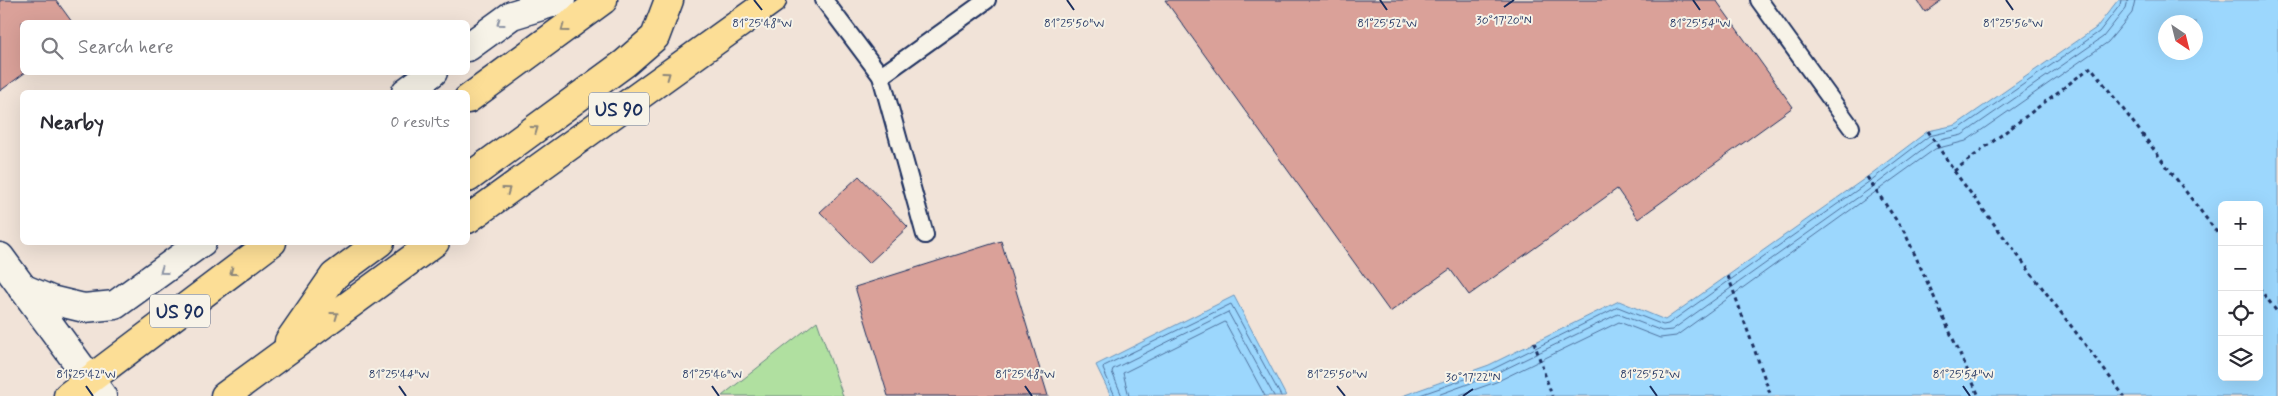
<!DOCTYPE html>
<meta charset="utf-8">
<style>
:root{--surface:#fff;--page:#f2f2f3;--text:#2b2b33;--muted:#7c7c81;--line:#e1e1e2}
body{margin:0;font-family:Mynerve,sans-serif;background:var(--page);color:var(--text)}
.controls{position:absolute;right:15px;bottom:15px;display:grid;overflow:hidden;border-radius:8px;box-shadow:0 5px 20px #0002}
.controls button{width:45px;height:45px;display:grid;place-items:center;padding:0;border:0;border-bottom:1px solid var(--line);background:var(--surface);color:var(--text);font:25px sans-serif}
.compass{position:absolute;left:2158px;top:15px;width:45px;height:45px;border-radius:50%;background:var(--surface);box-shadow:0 5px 20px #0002;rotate:145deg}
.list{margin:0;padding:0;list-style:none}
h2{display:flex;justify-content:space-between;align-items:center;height:65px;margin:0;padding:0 20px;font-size:21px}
h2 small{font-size:16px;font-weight:400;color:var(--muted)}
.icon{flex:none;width:28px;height:28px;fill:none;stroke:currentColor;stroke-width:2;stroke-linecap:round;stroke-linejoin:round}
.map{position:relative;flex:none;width:2278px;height:396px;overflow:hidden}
.search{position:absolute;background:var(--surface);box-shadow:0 5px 20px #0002;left:20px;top:20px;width:450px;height:55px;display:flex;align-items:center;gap:12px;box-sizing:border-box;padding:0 18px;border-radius:8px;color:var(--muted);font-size:19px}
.panel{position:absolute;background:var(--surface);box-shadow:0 5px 20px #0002;left:20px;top:90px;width:450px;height:155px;border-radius:8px}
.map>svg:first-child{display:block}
</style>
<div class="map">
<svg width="2278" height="396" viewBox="0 0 2278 396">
<rect width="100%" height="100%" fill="#f1e3d8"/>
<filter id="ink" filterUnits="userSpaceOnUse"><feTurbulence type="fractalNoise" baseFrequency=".02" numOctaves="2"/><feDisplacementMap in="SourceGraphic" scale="10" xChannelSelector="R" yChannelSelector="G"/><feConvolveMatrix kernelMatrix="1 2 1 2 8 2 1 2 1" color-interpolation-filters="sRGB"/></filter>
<g filter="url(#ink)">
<polygon fill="#b0e0a0" stroke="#66887f" points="817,321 843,396 722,396 728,391"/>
<g fill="#9cd7fd" stroke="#6894bd" fill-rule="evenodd">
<path d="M2118,0H2278V396H1402L1489,365L1619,301L1665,320L1867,177L1928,131L1956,125L2096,28ZM2166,22H2196V52H2166ZM2222,205H2259V377H2222Z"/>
<polygon points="1234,296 1286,396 1111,396 1096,365"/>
</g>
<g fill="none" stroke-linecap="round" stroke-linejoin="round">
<g stroke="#4f729e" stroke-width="1">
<polyline points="1115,396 1103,369 1104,366 1231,304 1281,396"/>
<polyline points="1122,396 1112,372 1113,369 1228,312 1274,396"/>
<polyline points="1129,396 1123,373 1225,322 1265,396"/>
<polyline points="1417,396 1491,370 1618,307 1663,325 1668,324 1870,181 1929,136 1959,129 2099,32 2120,5 2121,0"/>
<polyline points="1435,396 1493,375 1618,314 1662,331 1672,330 1874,186 1932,142 1962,135 2103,37 2126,8 2128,0"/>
<polyline points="1457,396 1496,382 1619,322 1660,338 1676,336 1935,149 1966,141 2108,42 2132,13 2135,0"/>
</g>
</g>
<g fill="#daa199" stroke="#1b2f5e">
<polygon points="0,0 56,0 72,22 22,22 22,72 26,72 0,91"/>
<polygon points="1165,0 1716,0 1793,107 1638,219 1617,189 1469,295 1450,269 1390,312"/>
<polygon points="1917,0 1942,0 1925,12"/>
<polygon points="859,176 908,227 869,263 820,212"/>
<polygon points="1001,241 1048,396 888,396 855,287"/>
</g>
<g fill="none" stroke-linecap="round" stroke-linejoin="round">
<g stroke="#1b2f5e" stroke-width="20">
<g id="lane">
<polyline points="824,0 881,76"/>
<polyline points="1759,0 1851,127"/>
<polyline points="925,235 881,76 987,0"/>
</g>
</g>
<g stroke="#1b2f5e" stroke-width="31">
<g id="street">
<polyline points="468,47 512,15 561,0"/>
<polyline points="406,92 433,72"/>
<polyline points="0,257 102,396"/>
<polyline points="22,288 51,300 84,308 115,305 202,242"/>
</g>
</g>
<g stroke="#1b2f5e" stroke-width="31">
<g id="highway">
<polyline points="468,99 603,0"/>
<polyline points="468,178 625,63 655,37 669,0"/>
<polyline points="468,219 772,0"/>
<polyline points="289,341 334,276 380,242"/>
<polyline points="68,396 272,242"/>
<polyline points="225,396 435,242"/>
</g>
</g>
<g stroke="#1b2f5e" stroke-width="3" stroke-dasharray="4 4" stroke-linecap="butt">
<polyline points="1928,131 1954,171 2124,396"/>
<polyline points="1954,171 2091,67 2222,239"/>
<polyline points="1867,177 1905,233 1979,396"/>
<polyline points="1728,276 1771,396"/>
<polyline points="2259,288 2278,313"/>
<polyline points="1534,342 1552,396"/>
</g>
<use href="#lane" stroke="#f7f3e8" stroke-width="16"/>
<use href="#street" stroke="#f7f3e8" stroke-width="28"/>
<use href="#highway" stroke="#fcde96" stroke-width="28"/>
</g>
<defs><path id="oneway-chevron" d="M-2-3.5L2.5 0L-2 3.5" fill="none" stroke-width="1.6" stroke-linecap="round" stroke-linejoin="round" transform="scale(1.25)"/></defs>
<g stroke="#8991a3">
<use href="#oneway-chevron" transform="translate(500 23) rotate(144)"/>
<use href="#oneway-chevron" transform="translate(163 271) rotate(144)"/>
</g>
<g stroke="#8c867a">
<use href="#oneway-chevron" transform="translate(564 29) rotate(144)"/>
<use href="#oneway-chevron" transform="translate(667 75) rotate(-36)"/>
<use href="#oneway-chevron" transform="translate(535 129) rotate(-36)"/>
<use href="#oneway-chevron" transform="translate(507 190) rotate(-36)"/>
<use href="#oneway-chevron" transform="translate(233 272) rotate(143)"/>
<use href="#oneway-chevron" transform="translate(335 315) rotate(-36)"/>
</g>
</g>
<path fill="none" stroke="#1b2f5e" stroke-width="2" d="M754,0L762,10M1067,0L1074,10M1380,0L1387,10M1693,0L1700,10M2006,0L2013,10M1504,7L1514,0M86,386L93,396M399,386L406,396M712,386L719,396M1025,386L1032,396M1337,386L1345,396M1650,386L1657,396M1963,386L1970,396M1463,396L1473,389"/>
<g text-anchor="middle" stroke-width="4" stroke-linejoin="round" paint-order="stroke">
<g fill="#f7f3e8" stroke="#5d6a87" stroke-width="1">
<rect x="589" y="92.5" width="60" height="33" rx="4"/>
<rect x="150" y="294.5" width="60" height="33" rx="4"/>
</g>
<g font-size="19" font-weight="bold" fill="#1b2f5e">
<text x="619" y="116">US 90</text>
<text x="180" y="318">US 90</text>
</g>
</g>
<g font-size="12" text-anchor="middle" fill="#1b2f5e" stroke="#f7f3e8" stroke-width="4" stroke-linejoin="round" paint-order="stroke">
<text x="1504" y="24">30°17'20"N</text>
<text x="762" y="27">81°25'48"W</text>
<text x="1074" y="27">81°25'50"W</text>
<text x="1700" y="27">81°25'54"W</text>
<text x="1387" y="27">81°25'52"W</text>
<text x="2013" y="27">81°25'56"W</text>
<text x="86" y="378">81°25'42"W</text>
<text x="399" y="378">81°25'44"W</text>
<text x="712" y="378">81°25'46"W</text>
<text x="1025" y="378">81°25'48"W</text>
<text x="1337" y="378">81°25'50"W</text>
<text x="1650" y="378">81°25'52"W</text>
<text x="1963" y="378">81°25'54"W</text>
<text x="1473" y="381">30°17'22"N</text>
</g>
</svg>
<div class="controls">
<button>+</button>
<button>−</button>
<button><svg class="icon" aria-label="locate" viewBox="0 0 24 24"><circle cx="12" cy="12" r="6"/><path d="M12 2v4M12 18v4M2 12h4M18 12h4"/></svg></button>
<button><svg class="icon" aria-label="layers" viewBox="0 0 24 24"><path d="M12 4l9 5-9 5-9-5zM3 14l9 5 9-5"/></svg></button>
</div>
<svg class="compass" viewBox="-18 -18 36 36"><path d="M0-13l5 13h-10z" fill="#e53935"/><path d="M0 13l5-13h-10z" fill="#7c7c81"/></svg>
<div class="search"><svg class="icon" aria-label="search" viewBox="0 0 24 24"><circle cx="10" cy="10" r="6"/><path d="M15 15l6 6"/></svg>Search here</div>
<section class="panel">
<h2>Nearby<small>0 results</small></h2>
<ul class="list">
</ul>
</section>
</div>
